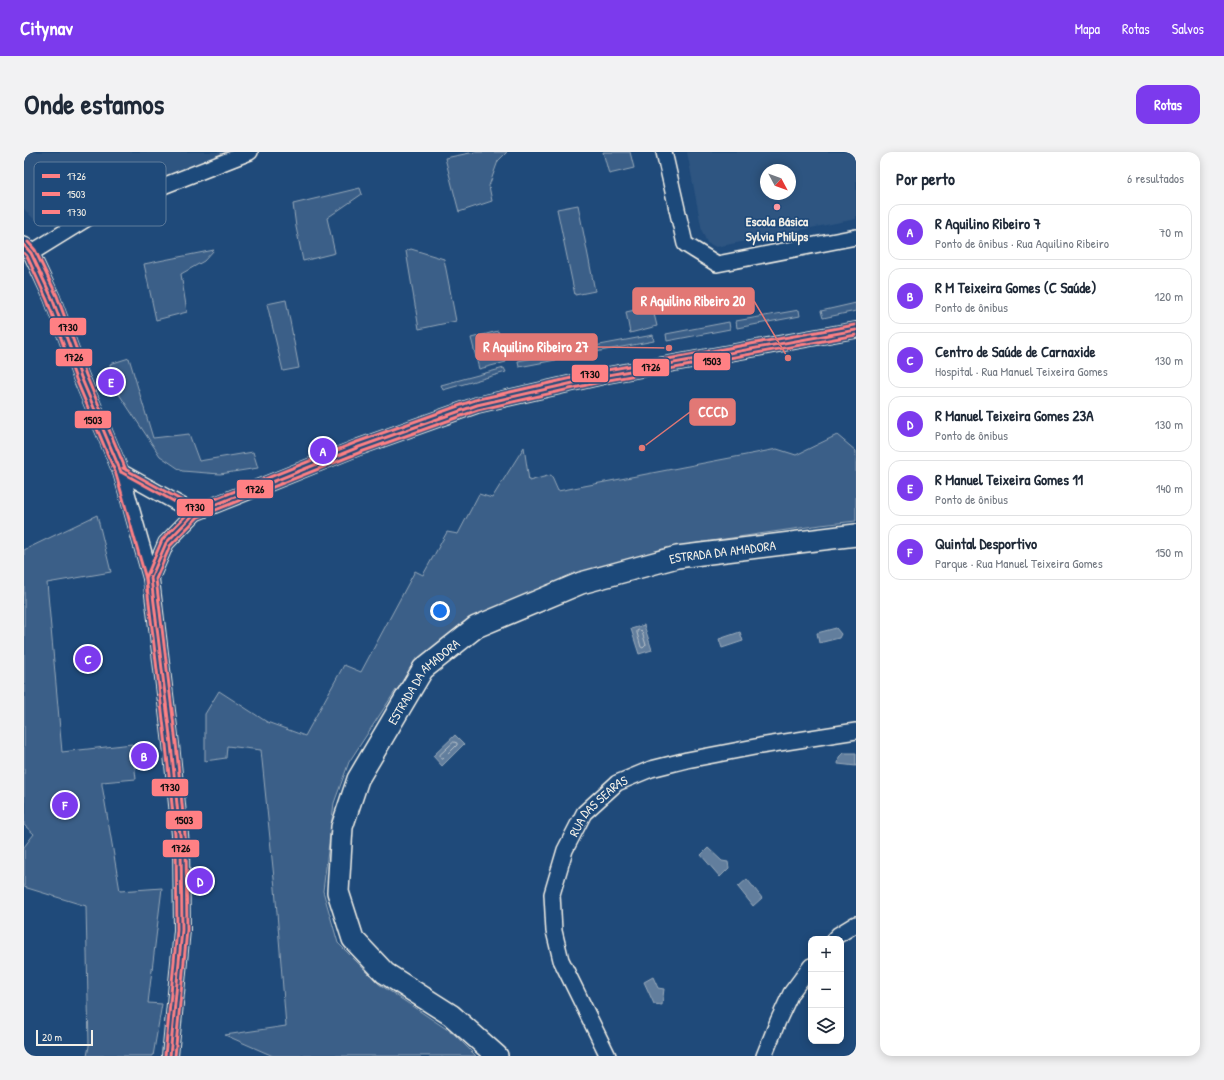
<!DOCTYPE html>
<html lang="pt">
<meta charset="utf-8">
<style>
:root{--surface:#fff;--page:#f2f2f3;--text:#1f2937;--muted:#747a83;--line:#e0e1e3;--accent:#7c3aed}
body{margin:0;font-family:"Patrick Hand",sans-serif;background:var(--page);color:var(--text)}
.controls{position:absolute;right:12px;bottom:12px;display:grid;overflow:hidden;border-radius:8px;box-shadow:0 2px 10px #0003}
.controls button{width:36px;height:36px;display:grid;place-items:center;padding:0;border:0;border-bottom:1px solid var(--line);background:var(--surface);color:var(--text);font:20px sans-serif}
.compass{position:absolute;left:736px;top:12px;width:36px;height:36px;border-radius:50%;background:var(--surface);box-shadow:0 2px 10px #0003;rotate:131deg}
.scale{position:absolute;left:12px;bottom:10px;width:57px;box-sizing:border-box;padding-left:4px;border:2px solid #f4f1e8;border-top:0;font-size:11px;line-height:14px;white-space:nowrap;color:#f4f1e8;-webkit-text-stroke:3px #1f4a7a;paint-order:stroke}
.you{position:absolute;left:416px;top:459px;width:14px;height:14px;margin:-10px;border:3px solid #fff;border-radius:50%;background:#1a73e8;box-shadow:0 0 0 6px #1a73e833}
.badge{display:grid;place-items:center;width:26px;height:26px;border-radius:50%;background:var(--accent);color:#fff;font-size:13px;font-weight:700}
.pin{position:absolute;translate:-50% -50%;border:2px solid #fff;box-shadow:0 1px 4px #0006}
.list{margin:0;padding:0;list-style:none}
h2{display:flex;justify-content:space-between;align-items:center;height:52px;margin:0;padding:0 16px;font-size:17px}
h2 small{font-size:13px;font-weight:400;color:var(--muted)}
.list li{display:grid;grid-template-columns:26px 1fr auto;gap:12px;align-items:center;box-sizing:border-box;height:56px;margin:0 8px 8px;padding:0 8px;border:1px solid var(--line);border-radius:12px}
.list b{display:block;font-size:15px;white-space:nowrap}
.list p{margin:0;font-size:13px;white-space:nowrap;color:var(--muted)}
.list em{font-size:13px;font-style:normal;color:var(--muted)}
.icon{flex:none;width:22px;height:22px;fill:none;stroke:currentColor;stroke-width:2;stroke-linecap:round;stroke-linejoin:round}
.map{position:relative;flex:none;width:832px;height:904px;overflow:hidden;border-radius:12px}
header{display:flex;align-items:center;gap:24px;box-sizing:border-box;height:56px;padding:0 20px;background:var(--accent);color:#fff}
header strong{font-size:19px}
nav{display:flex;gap:22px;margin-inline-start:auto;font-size:14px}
.intro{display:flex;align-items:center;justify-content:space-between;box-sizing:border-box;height:96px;padding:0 24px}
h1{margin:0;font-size:28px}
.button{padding:10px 18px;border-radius:12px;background:var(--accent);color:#fff;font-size:14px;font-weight:700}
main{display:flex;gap:24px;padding:0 24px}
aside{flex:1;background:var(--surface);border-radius:12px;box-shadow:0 2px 10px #0003}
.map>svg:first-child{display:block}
</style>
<header>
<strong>Citynav</strong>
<nav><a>Mapa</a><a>Rotas</a><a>Salvos</a></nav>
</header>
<div class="intro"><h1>Onde estamos</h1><a class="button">Rotas</a></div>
<main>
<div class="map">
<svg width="832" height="904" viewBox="0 0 832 904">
<rect width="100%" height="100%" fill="#1f4a7a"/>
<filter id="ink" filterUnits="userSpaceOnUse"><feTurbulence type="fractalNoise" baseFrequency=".025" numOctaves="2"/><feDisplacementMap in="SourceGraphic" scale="8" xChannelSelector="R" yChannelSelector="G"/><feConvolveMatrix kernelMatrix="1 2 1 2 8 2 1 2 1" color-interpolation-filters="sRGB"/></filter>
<g filter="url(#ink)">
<g fill="#2d5581" fill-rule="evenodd">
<polygon points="0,0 213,0 83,45 39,64 11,68 0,57"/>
<path d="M663,0H832V67L692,95L683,91L678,79ZM742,18H766V42H742Z"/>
</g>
<g fill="#3a5f88" stroke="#97a8b8">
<polygon points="451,0 483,0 474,9 465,34 468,49 435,60 421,6"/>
<polygon points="579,0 606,0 610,16 585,22"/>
<polygon points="336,36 338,42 303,66 311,101 279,109 272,75 269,52"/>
<polygon points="554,53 571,139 551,143 533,57"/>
<polygon points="387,97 420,107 432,169 395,177 382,99"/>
<polygon points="190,98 180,109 157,122 163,160 132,168 120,112"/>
<polygon points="262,148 275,216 259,219 243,152"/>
<polygon points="832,151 832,159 799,166 797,159"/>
<polygon points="628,154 633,174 606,181 602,160"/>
<polygon points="775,158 776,164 713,176 712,169"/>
<polygon points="705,170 706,177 643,189 642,182"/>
<polygon points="474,179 482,210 455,217 447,186"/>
<polygon points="629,183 630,189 566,201 565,195"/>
<polygon points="557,197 558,203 495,215 494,209"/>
<polygon points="105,206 129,286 165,282 175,309 229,300 234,316 196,322 158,319 136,304 87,230 86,212"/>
<polygon points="480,216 482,220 419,238 417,233"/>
<polygon points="813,283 832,299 832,369 797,373 673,391 481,451 432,478 372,538 325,610 310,651 299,739 314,791 355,832 430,882 452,904 249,904 201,883 262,874 251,736 237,598 203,594 202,606 181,609 181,562 195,539 243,570 281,584 320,513 337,520 391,419 399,423 423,380 434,382 455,342 468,346 500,295 505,329 527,323 534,339 753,297 772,303"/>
<polygon points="73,363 87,420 23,431 38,600 108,592 112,627 78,630 78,633 96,739 138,736 124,851 138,852 129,904 63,904 65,894 62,754 0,735 0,695 10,682 0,673 0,398"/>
</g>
<g fill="#627e9d" stroke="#9cacbb">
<polygon points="620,473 628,498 615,502 607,477"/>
<polygon points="812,476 817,482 815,486 795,491 793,481"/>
<polygon points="716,480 719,489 698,496 695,487"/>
<polygon points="431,583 440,592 418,614 409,604"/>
<polygon points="819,601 832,601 832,614 814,612 815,605"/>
<polygon points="684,696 698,709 704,710 705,716 696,725 677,703"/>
<polygon points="723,727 738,746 729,754 714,735"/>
<polygon points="629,825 634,836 640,837 638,853 630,852 620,830"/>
</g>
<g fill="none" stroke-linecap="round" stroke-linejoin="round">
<g stroke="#bac3ca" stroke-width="1">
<polygon points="616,478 618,480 622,493 619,496 617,495 613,481 613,479"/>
<polygon points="430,590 433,591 433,593 419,607 417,607 416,603"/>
</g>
<g stroke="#f4f1e8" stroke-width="18">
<g id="street">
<polyline points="640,0 661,92 693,112 832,85"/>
<polyline points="0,93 7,101 28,146 57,225 97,320 127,426 147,592 157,693 158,778 146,904"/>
<polyline points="7,101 75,59 226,0"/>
<polyline points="97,320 171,361"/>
<polyline points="127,426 142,391 171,361 335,295 453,253 584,223 832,178"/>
<polyline points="810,787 814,783 832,772"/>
<path id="s1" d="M584,904L537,808L530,779L528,742L541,698L560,661L593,631L627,617L663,608L736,594L832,579"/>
<polyline points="740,904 754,869 767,841 787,814"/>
</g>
</g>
<g stroke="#f4f1e8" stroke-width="24">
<g id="secondary">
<path id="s2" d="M473,904L427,863L361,821L329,787L314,740L318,675L334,627L399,517L452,475L557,431L653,405L832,383"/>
</g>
</g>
<use href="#street" stroke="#1f4a7a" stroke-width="15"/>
<use href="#secondary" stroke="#1f4a7a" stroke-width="21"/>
<g stroke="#1f4a7a" stroke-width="6">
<g id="bus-1">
<polyline points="0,93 7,101 28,146 57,225 97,320"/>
<polyline points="97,320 171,361"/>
<polyline points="146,904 158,778 157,693 147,592 127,426 142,391 171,361 335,295 453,253 584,223 832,178"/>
</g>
</g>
<g stroke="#1f4a7a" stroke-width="6">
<g id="bus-2">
<polyline points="0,101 3,104 23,148 52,227 92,322 122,427 123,440"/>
<polyline points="151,904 163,778 162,693 152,591 132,427 146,394 174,365 337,300 454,258 585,228 832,183"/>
</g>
</g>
<g stroke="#1f4a7a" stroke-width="6">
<g id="bus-3">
<polyline points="4,90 11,98 33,144 62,223 102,318"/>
<polyline points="99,316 173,357"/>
<polyline points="141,904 153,778 152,693 142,593 122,426 138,388 169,356 333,290 451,248 583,218 831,173"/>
</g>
</g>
<use href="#bus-1" stroke="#ff8084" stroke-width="3"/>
<use href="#bus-2" stroke="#ff8084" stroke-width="3"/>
<use href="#bus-3" stroke="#ff8084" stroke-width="3"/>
</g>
</g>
<circle fill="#ff9aa2" stroke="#1f4a7a" stroke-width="1.5" cx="753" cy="55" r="4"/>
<g text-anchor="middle" stroke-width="3.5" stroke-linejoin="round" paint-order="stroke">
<g font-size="13" font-weight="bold" fill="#f4f1e8" stroke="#1f4a7a">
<text x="753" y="74">Escola Básica<tspan x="753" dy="15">Sylvia Philips</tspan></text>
</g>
<g font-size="13" fill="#f4f1e8" stroke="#1f4a7a">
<text dy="5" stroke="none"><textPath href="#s2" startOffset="806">ESTRADA DA AMADORA</textPath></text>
<text dy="5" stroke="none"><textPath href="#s2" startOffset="470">ESTRADA DA AMADORA</textPath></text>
<text dy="5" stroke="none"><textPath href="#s1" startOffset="276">RUA DAS SEARAS</textPath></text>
</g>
</g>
<rect x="10" y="10" width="132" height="64" rx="6" fill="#1f4a7a" stroke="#5f7c9b" stroke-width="1"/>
<rect x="18" y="22" width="18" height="4" fill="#ff8084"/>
<rect x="18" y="40" width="18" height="4" fill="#ff8084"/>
<rect x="18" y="58" width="18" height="4" fill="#ff8084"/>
<g font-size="11" fill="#f4f1e8">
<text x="43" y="28">1726</text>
<text x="43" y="46">1503</text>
<text x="43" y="64">1730</text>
</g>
<path fill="none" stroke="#e27875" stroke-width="1.5" d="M764 206L730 149M645 196L573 195M618 296L666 260"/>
<g fill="#e27875" stroke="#1f4a7a" stroke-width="1.5">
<circle cx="764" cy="206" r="4"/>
<circle cx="645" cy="196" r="4"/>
<circle cx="618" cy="296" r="4"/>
</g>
<g fill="#e27875" stroke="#e27875" stroke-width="1.5">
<rect x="609" y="136" width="121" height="26" rx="4"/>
<rect x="452" y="182" width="121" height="26" rx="4"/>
<rect x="666" y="247" width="45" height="26" rx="4"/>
</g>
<g font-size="14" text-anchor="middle" font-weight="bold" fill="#fff">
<text x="669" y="154">R Aquilino Ribeiro 20</text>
<text x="512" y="200">R Aquilino Ribeiro 27</text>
<text x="689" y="265">CCCD</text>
</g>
<g stroke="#1f4a7a" stroke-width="1.5">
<rect x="25" y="165" width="38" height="19" rx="4" fill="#ff8084"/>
<rect x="31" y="196" width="38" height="19" rx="4" fill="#ff8084"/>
<rect x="669" y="200" width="38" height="19" rx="4" fill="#ff8084"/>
<rect x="608" y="206" width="38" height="19" rx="4" fill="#ff8084"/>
<rect x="547" y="212" width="38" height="19" rx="4" fill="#ff8084"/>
<rect x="50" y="258" width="38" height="19" rx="4" fill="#ff8084"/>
<rect x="212" y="327" width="38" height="20" rx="4" fill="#ff8084"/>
<rect x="152" y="346" width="38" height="19" rx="4" fill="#ff8084"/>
<rect x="127" y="626" width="38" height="19" rx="4" fill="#ff8084"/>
<rect x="141" y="658" width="38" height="20" rx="4" fill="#ff8084"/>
<rect x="138" y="687" width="38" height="19" rx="4" fill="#ff8084"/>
</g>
<g font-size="11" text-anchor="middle" font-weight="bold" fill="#111">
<text x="44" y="179">1730</text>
<text x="50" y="209">1726</text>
<text x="688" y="213">1503</text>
<text x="627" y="219">1726</text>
<text x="566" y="226">1730</text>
<text x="69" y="272">1503</text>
<text x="231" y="341">1726</text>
<text x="171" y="359">1730</text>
<text x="146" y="639">1730</text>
<text x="160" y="672">1503</text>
<text x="157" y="700">1726</text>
</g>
</svg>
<div class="controls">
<button>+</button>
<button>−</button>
<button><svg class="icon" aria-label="layers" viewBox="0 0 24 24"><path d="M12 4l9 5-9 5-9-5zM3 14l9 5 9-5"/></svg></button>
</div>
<svg class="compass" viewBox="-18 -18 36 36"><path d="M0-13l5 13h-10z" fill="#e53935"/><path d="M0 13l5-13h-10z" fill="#747a83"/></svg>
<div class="scale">20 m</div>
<div class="you"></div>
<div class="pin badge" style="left:299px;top:299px">A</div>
<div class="pin badge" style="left:120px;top:604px">B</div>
<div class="pin badge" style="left:64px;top:507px">C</div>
<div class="pin badge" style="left:176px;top:729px">D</div>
<div class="pin badge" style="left:87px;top:230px">E</div>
<div class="pin badge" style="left:41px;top:653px">F</div>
</div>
<aside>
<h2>Por perto<small>6 resultados</small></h2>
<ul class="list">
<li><span class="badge">A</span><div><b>R Aquilino Ribeiro 7</b><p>Ponto de ônibus · Rua Aquilino Ribeiro</p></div><em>70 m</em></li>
<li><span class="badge">B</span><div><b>R M Teixeira Gomes (C Saúde)</b><p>Ponto de ônibus</p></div><em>120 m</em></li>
<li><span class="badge">C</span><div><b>Centro de Saúde de Carnaxide</b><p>Hospital · Rua Manuel Teixeira Gomes</p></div><em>130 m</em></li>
<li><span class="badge">D</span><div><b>R Manuel Teixeira Gomes 23A</b><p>Ponto de ônibus</p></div><em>130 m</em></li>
<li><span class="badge">E</span><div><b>R Manuel Teixeira Gomes 11</b><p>Ponto de ônibus</p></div><em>140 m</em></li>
<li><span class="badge">F</span><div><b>Quintal Desportivo</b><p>Parque · Rua Manuel Teixeira Gomes</p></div><em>150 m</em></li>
</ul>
</aside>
</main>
